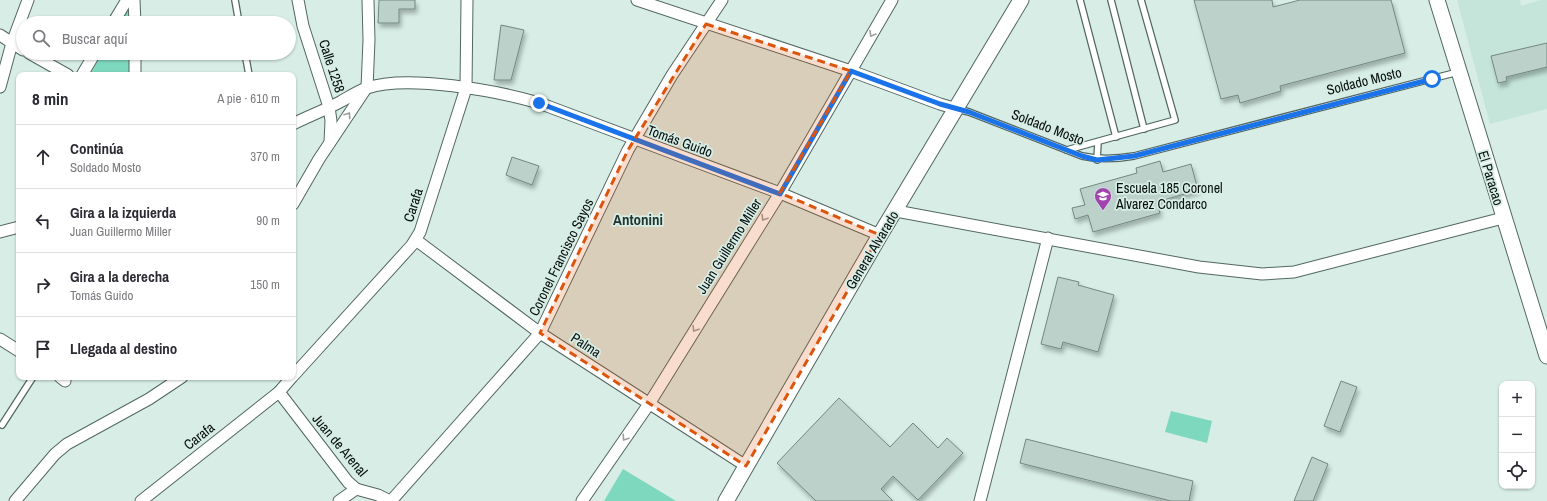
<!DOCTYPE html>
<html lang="es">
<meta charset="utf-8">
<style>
:root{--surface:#fff;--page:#f7f7f7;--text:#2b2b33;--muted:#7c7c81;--line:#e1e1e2}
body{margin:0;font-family:"Archivo Narrow",sans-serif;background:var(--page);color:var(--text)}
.controls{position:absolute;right:12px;bottom:12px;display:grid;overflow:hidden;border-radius:8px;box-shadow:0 1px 3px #0004}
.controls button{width:36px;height:36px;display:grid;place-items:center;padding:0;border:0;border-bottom:1px solid var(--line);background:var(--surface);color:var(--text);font:20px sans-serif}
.stop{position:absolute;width:12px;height:12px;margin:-9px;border:3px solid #1a73e8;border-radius:50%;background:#fff}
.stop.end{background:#1a73e8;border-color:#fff;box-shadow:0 1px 4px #0008}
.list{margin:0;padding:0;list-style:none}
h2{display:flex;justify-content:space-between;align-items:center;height:52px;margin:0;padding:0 16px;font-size:17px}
h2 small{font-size:13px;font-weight:400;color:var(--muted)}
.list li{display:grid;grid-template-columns:26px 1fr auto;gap:12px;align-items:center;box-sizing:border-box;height:64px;padding:0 16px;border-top:1px solid var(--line)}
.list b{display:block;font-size:15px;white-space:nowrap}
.list p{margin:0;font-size:13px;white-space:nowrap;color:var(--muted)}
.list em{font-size:13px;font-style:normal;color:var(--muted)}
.icon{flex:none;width:22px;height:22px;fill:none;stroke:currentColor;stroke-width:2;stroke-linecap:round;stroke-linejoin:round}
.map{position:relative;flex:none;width:1547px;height:501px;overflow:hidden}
.search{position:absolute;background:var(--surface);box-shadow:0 1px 3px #0004;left:16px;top:16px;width:280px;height:44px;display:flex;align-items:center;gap:10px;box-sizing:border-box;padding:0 14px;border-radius:22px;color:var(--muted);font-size:15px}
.panel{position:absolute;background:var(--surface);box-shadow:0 1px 3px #0004;left:16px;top:72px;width:280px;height:308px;border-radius:8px}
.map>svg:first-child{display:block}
</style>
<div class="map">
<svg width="1547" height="501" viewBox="0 0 1547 501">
<defs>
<filter id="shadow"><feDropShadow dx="2" dy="4" stdDeviation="2" flood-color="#0004"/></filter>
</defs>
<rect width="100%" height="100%" fill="#d7ede6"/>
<polygon fill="#c5e5da" points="1457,0 1520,0 1521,6 1541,0 1547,0 1547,109 1490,124"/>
<g fill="#7ed8bd">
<polygon points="128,7 129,23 119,23"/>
<polygon points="102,53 130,53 130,75 90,75"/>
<polygon points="1171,411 1212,421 1207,443 1165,432"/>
<polygon points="623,469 676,501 604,501"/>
</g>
<g fill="#bbd1c9" stroke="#738881" filter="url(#shadow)">
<polygon points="379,0 415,0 415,9 399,9 399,23 378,23"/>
<polygon points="1194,0 1272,0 1273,7 1300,0 1391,0 1405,53 1280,86 1281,91 1240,103 1238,95 1221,99"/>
<polygon points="501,25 524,30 511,80 494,80"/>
<polygon points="1547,43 1547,67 1506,77 1507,81 1498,83 1491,56"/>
<polygon points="512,157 539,166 532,185 506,175"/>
<polygon points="1160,161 1163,172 1191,164 1198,190 1157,202 1160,213 1093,232 1088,215 1075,219 1072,208 1085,205 1080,189 1137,173 1136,168"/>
<polygon points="1058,277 1079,282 1078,285 1114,295 1098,352 1063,342 1061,349 1041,344"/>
<polygon points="1341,381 1357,387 1340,432 1324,426"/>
<polygon points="839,398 890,447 913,423 938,448 947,438 963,453 918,500 893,476 881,489 893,501 816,501 777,463"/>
<polygon points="1026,439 1193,481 1189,501 1171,501 1020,463"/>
<polygon points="1312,457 1328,464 1313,501 1294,501"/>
</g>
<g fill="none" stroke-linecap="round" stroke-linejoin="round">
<g stroke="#536761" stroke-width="8">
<g id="lane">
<polyline points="235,0 239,23"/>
<polyline points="1080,0 1116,137"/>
<polyline points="1111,0 1144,129"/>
<polyline points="245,53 249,75"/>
<path d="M957,109L969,112L1082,156C1100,160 1116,159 1134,156L1458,72"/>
<polyline points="1067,150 1175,120 1141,0"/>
<polyline points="1097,160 1098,142"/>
<polyline points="2,425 33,377"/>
</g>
</g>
<g stroke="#536761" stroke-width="13">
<g id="street">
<polyline points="134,0 135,23"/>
<polyline points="298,0 303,26 329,107 331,121 330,142"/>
<polyline points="637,0 851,71 940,104 957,109"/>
<polyline points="113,23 127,0"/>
<polyline points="0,35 23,50"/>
<polyline points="29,53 68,75"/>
<polyline points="135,53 135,75"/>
<polyline points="82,75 95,53"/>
<polyline points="0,87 12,43 28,0"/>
<polyline points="367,88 369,40 368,0"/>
<path d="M293,124C309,116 325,110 340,102C349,97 358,91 367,88C407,74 498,91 539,103L780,193L880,235"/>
<polyline points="293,204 319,159 365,90"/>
<polyline points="896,211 1199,267 1262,274 1294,272 1503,218"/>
<polyline points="0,232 19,227"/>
<polyline points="416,240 540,333 746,466"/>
<polyline points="0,339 19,351"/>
<polyline points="293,376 412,245 420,232 466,88 467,0"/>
<polyline points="60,377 65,381"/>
<polyline points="279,392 348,482 356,489 378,495 390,501"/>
<polyline points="15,501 55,454 67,444 149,399 182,377"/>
<polyline points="141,501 279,392 292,377"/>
<polyline points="339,501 356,489"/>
<polyline points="391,501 540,333 628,150 672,75 722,0"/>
<polyline points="582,501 649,404 780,193 892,0"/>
<polyline points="980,501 1048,238"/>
</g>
</g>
<g stroke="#536761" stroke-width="17">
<g id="secondary">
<polyline points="1437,0 1547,356"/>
<polyline points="726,501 880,235 1021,0"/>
</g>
</g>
<use href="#lane" stroke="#fff" stroke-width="5.5"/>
<use href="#street" stroke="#fff" stroke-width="11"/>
<use href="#secondary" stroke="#fff" stroke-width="15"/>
</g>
<defs><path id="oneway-chevron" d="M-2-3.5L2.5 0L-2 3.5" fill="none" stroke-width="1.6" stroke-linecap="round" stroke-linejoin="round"/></defs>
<g stroke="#9c9f9e">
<use href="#oneway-chevron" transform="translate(872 34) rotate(120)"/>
<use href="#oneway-chevron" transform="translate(348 115) rotate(-56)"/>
<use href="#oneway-chevron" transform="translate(764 218) rotate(122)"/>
<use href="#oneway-chevron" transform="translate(695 329) rotate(122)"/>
<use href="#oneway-chevron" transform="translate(625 438) rotate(124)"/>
</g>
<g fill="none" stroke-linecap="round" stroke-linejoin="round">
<polyline stroke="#1a73e8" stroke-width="5" points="539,103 780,194 851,71 940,104 969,112 1082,156 1097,160 1134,156 1432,79"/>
</g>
<path fill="#dd550c" fill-opacity="0.2" stroke="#dd550c" stroke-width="3" stroke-dasharray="8 5" stroke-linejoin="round" d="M706,24L851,71L780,193L880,235L746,466L540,333L628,150Z"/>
<defs>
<g id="school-pin" transform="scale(0.9)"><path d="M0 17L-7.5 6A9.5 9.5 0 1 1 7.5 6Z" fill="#a144ae" stroke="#d7ede6"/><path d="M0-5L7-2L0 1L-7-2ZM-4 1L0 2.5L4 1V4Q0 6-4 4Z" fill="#fff"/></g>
</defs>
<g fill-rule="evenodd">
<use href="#school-pin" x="1103" y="196"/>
</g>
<g text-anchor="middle" stroke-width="3.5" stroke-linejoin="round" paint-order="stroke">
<g font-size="14" fill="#070f0c" stroke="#d7ede6">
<text transform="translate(332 66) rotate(72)" y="5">Calle 1258</text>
<text transform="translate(1364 81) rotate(-14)" y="5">Soldado Mosto</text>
<text transform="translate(1048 127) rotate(21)" y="5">Soldado Mosto</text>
<text transform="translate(680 141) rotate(20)" y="5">Tomás Guido</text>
<text transform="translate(1491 178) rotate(73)" y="5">El Paracao</text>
<text transform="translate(413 205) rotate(-72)" y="5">Carafa</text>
<text transform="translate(729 246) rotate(-58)" y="5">Juan Guillermo Miller</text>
<text transform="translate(872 250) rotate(-59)" y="5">General Alvarado</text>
<text transform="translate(561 257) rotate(-64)" y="5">Coronel Francisco Sayos</text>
<text transform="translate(586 345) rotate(33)" y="5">Palma</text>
<text transform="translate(199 436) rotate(-38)" y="5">Carafa</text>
<text transform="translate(340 445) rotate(50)" y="5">Juan de Arenal</text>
</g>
<g font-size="14" fill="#070f0c" stroke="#d7ede6" text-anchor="start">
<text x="1116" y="193">Escuela 185 Coronel<tspan x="1116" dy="16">Alvarez Condarco</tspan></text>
</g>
<g font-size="15" font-weight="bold" fill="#21342e" stroke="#d7ede6">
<text x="638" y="225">Antonini</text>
</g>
</g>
</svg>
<div class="controls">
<button>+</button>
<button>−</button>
<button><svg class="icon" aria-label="locate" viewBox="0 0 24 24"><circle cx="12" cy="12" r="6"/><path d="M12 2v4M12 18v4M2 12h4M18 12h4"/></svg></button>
</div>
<div class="stop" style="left:1432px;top:79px"></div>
<div class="stop end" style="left:539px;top:103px"></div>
<div class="search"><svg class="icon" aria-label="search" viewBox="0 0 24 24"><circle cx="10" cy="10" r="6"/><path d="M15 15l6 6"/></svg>Buscar aquí</div>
<section class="panel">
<h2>8 min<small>A pie · 610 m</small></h2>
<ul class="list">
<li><svg class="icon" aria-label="ahead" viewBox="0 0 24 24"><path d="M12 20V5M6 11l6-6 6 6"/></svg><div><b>Continúa</b><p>Soldado Mosto</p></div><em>370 m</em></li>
<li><svg class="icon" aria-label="left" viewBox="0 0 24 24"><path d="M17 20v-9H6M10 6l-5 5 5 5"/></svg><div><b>Gira a la izquierda</b><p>Juan Guillermo Miller</p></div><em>90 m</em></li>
<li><svg class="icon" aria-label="right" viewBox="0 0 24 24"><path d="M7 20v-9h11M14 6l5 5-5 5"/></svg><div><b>Gira a la derecha</b><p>Tomás Guido</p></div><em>150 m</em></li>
<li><svg class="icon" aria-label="arrive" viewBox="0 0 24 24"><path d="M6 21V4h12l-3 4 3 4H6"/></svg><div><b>Llegada al destino</b></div></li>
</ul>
</section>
</div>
